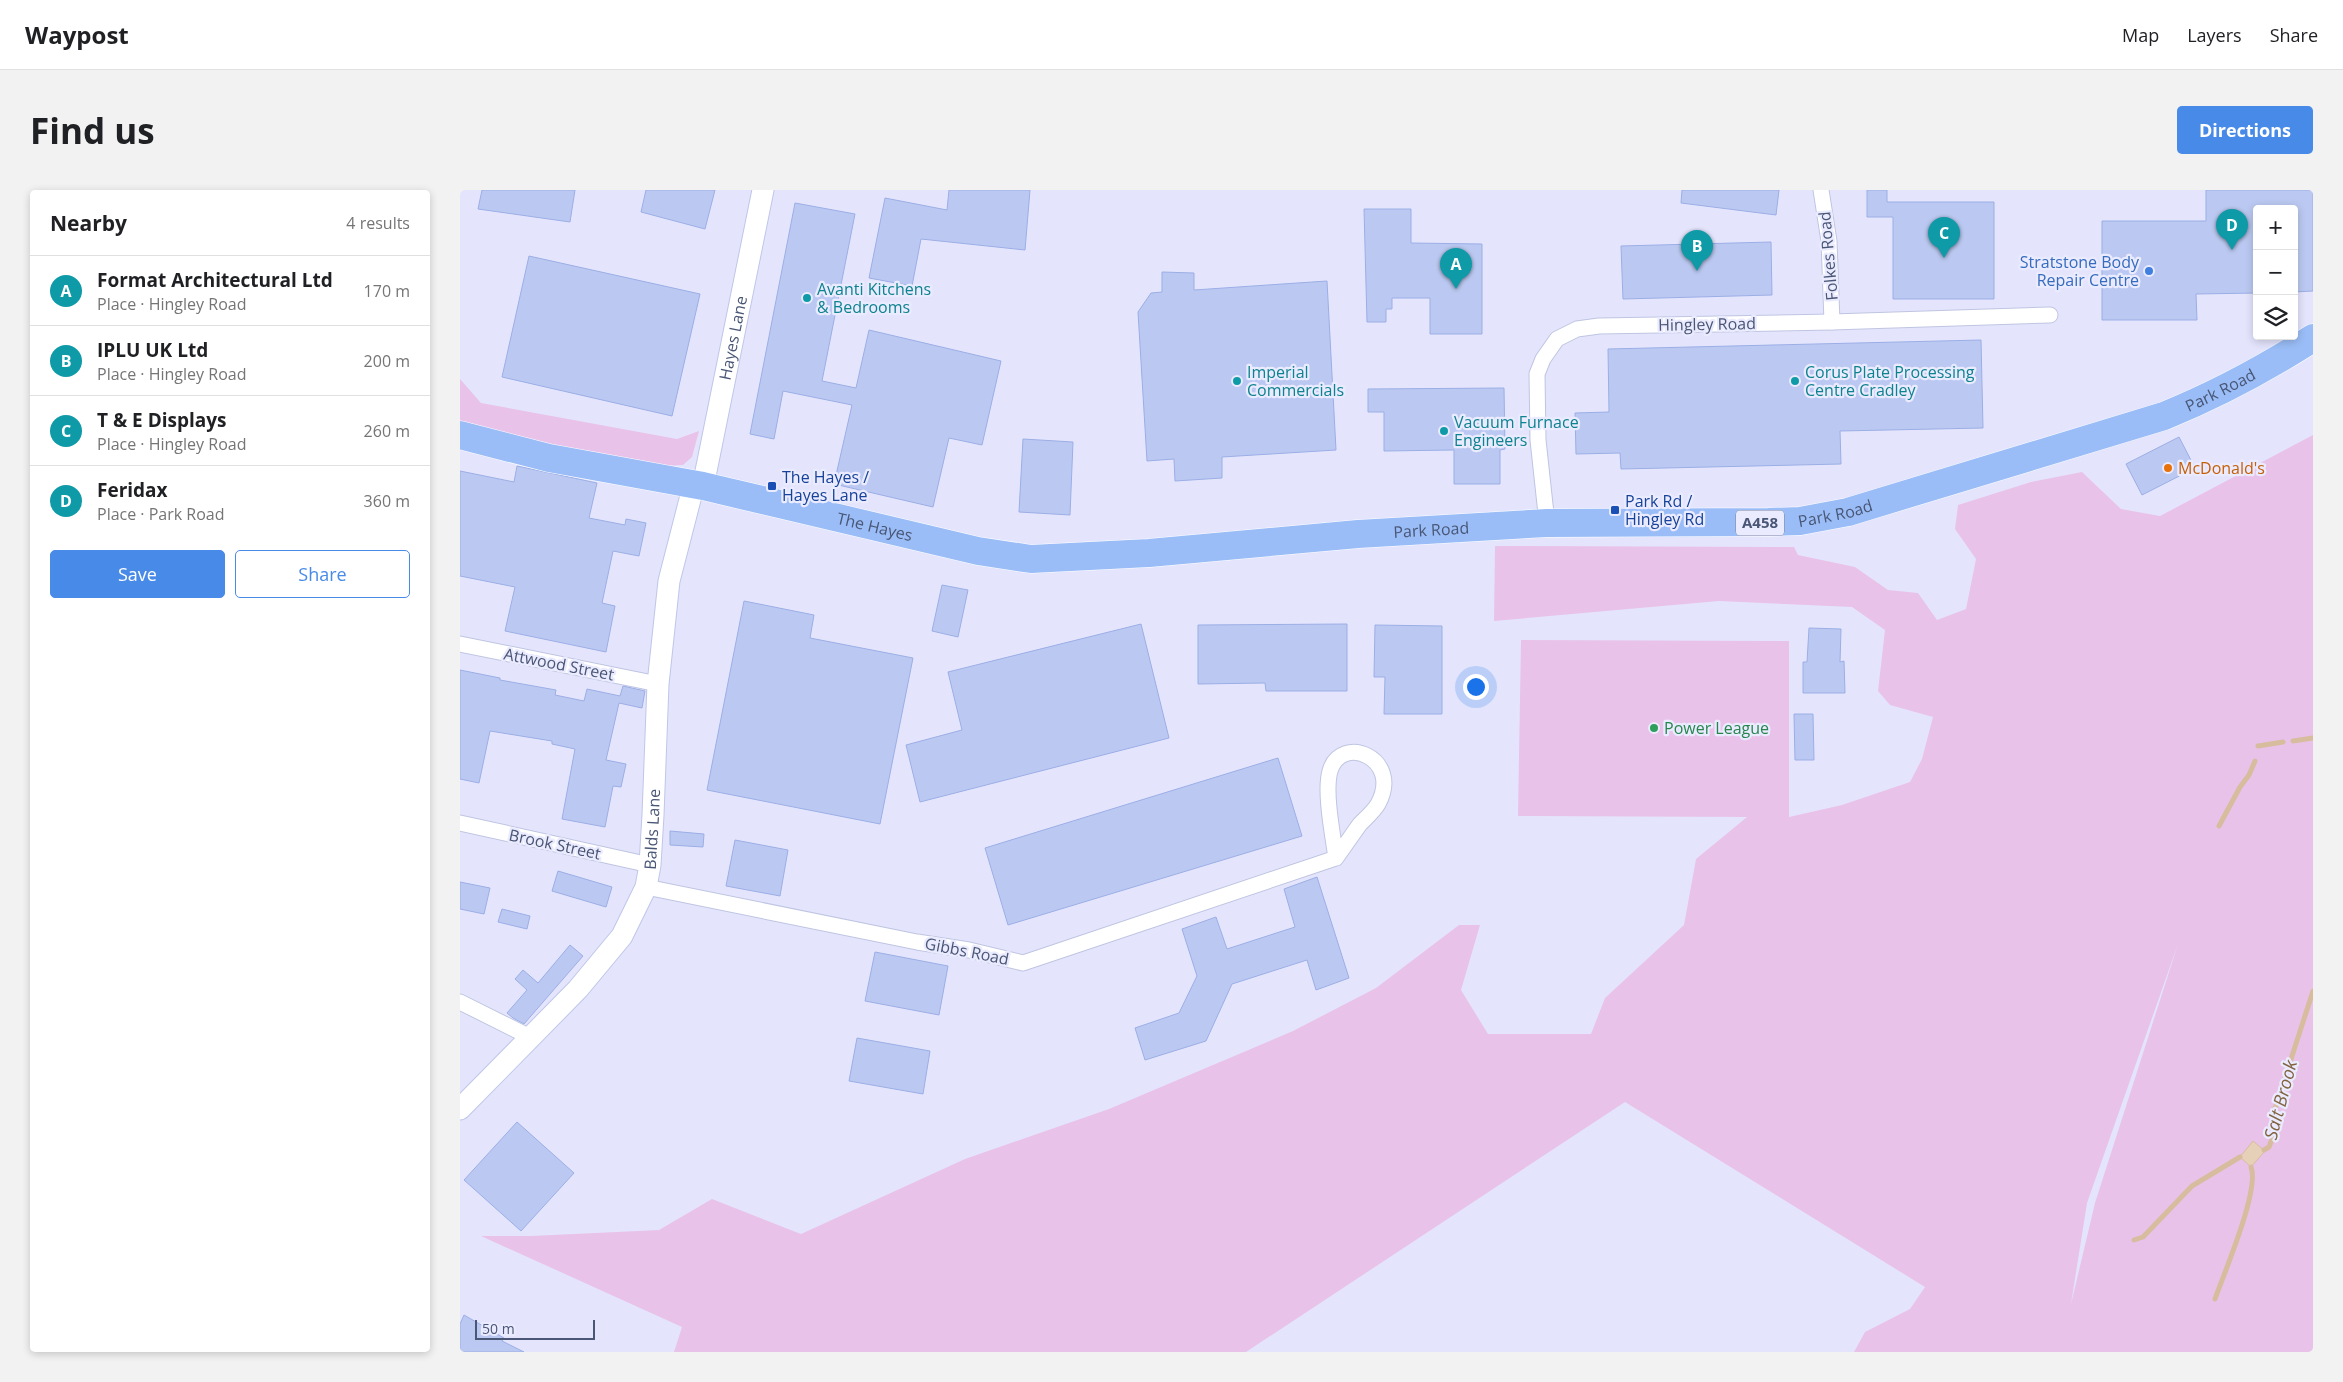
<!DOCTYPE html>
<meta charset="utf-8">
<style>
:root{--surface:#fff;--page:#f2f2f2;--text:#202124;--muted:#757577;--line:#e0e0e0;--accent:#488ae8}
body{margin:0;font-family:"Open Sans",sans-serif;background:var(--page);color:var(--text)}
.controls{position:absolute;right:15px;top:15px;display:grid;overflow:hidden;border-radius:5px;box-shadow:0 2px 8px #0003}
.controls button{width:45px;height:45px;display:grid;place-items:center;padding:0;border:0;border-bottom:1px solid var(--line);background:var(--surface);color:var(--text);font:25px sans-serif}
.scale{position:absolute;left:15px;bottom:12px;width:120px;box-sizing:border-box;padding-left:5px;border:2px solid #495675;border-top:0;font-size:14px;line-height:18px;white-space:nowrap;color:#495675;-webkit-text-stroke:4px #ebebff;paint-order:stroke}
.you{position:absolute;left:1015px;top:496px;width:18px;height:18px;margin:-12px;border:4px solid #fff;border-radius:50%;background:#1a73e8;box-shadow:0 0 0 8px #1a73e833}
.badge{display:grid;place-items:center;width:32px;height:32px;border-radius:50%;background:var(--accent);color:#fff;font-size:16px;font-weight:700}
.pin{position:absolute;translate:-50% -41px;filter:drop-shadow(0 1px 2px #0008)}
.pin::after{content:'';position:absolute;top:26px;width:18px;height:15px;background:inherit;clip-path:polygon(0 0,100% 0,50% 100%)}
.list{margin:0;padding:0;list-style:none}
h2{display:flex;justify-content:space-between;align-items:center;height:65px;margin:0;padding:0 20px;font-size:21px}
h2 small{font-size:16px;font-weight:400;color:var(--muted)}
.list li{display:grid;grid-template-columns:32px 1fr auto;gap:15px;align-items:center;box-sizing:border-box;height:70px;padding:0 20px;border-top:1px solid var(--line)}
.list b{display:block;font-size:19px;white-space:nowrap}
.list p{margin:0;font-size:16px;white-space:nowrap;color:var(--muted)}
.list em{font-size:16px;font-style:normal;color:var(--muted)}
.actions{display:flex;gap:10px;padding:15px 20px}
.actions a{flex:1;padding:11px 0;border:1px solid var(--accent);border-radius:5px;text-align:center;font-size:18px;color:var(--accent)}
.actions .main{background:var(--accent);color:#fff}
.icon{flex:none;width:28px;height:28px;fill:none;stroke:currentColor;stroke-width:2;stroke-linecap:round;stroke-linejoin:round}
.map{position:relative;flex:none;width:1853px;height:1162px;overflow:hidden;border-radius:5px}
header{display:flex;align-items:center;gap:30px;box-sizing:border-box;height:70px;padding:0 25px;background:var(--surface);border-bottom:1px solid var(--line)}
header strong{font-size:24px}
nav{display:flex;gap:28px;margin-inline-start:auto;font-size:18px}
.intro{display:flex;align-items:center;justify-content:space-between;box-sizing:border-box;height:120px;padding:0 30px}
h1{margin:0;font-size:35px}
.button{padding:12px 22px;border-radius:5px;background:var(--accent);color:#fff;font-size:18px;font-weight:700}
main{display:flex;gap:30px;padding:0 30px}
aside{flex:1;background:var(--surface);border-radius:5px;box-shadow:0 2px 8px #0003}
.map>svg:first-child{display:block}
</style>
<header>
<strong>Waypost</strong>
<nav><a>Map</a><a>Layers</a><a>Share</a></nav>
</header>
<div class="intro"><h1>Find us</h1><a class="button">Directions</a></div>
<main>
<aside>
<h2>Nearby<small>4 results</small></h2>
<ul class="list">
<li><span class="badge" style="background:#0f9aa8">A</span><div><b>Format Architectural Ltd</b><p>Place · Hingley Road</p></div><em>170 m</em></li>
<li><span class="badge" style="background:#0f9aa8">B</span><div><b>IPLU UK Ltd</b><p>Place · Hingley Road</p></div><em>200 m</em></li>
<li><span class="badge" style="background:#0f9aa8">C</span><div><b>T &amp; E Displays</b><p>Place · Hingley Road</p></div><em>260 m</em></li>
<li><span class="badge" style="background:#0f9aa8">D</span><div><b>Feridax</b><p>Place · Park Road</p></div><em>360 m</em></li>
</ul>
<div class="actions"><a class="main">Save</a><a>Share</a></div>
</aside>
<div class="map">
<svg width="1853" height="1162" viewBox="0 0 1853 1162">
<rect width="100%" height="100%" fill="#e4e5fd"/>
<g fill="#e9c2ea" fill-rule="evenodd">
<polygon points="0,189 21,213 217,249 239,241 232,267 223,275 202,276 99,258 0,232"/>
<path d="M1853,245V1162H1394L1405,1142L1450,1119L1465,1097L1165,912L786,1162H214L222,1137L21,1046H71L199,1040L252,1009L341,1044L505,969L649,919L833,841L916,798L999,735H1020L1001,800L1028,844H1131L1145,808L1224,735L1236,669L1287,627L1058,626L1061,450L1329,451V627L1382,615L1450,592L1462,569L1473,527L1430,515L1418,501L1425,440L1392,417L1259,411L1034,431L1035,356L1334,357L1338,365L1395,377L1428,400L1458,403L1477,430L1506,419L1516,369L1495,339L1498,315L1571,292L1622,282L1661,319L1700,326ZM1718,754L1635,1013L1611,1114L1627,1013Z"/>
</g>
<polygon fill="#e6d0b8" stroke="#d8bc9e" points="1793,951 1805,961 1791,977 1780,967"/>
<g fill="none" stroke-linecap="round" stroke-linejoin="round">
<g stroke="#d8bc9e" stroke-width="5">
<polyline points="1833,551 1853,548"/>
<polyline points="1798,556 1823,552"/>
<polyline points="1759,636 1780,597 1789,585 1795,571"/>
<polyline points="1804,960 1809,957 1814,944 1813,925 1853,801"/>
<polyline points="1674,1050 1683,1047 1732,996 1780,967"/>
<path d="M1755,1109C1764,1083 1800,1000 1791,977"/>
</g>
</g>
<g fill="#bbc9f2" stroke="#9baee5">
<polygon points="22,0 115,0 110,32 18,19"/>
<polygon points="186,0 255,0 245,39 181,22"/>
<polygon points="489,0 570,0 565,60 461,49 452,96 409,88 425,8 487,20"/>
<polygon points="1222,0 1319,0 1316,25 1221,13"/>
<polygon points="1407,0 1427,0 1427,12 1534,12 1534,109 1433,109 1433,27 1407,27"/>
<polygon points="1746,0 1853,0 1853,101 1834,102 1834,19 1797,19 1797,103 1736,104 1737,130 1642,130 1642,31 1746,31"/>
<polygon points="335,13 395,24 362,191 396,198 409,140 541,171 522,255 489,248 473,317 374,294 392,215 323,201 314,249 290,244"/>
<polygon points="904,19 951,19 951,53 1022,54 1022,144 970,144 970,108 932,108 932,119 926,119 926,132 907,132"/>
<polygon points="1311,52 1312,105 1163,109 1161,56"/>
<polygon points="69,66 240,104 212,226 42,187"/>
<polygon points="702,82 734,83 734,100 867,91 876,260 762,267 762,288 715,291 714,269 687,271 678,122 691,103 702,102"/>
<polygon points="1521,150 1523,238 1380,241 1381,274 1161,279 1160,263 1116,264 1115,223 1149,222 1148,159"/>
<polygon points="1044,198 1045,259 1040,260 1040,294 994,294 994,260 924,261 924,222 908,222 908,199"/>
<polygon points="1719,247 1735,278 1682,305 1666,274"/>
<polygon points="563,249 613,252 610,325 559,322"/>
<polygon points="57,276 137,293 129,328 165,335 166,329 186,333 179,366 153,361 142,413 155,416 146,462 45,441 55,397 0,386 0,281 54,292"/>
<polygon points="482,395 508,400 498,447 472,441"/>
<polygon points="284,411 354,425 350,448 453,468 420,634 247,600"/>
<polygon points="681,434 709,548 460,612 446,555 502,540 488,482"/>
<polygon points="887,434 887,501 806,501 805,493 738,494 738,435"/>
<polygon points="915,435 982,436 982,524 924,524 925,487 914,487"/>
<polygon points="1349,438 1381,439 1380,472 1384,471 1385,503 1343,503 1343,472 1347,472"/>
<polygon points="0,480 40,488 40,490 96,500 95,505 124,511 127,499 160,506 163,496 185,501 182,518 159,513 146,570 166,574 161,597 153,596 145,637 102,629 115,559 92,554 92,551 30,541 19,593 0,589"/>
<polygon points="1334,524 1353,524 1354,570 1335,570"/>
<polygon points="818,568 842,646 548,735 525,658"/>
<polygon points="210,641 244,644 243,657 210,655"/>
<polygon points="275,650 328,660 320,706 266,696"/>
<polygon points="98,681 152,697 146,717 92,701"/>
<polygon points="857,687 889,788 856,800 847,770 772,794 746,851 685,870 675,838 719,823 737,786 722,739 756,727 767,759 835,737 824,699"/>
<polygon points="0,692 30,698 24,724 0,719"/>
<polygon points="42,719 70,726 67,739 38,732"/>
<polygon points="110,755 123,766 64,834 53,828 47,823 67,800 55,789 63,780 78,793"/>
<polygon points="415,762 488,776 479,825 405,811"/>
<polygon points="397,848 470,861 463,904 389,891"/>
<polygon points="57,932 114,983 61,1041 4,990"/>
<polygon points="4,1125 44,1148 42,1151 64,1162 0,1162 0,1134"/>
</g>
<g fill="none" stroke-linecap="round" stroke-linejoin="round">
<g stroke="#bfc5e1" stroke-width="17">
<g id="street">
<polyline points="1361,0 1369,51 1372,132"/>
<polyline points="1087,333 1078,250 1077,184 1083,169 1097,149 1117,139 1139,136 1372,132 1590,125"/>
<polyline points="0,454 198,494"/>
<polyline points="0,633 190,675"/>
<path d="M186,697L457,752L509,760L563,773L876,668C873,646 864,602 870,581C881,543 943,568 918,614C914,621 906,628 900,634C892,645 884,657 876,668"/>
<polyline points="0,812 72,848"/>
</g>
</g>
<g stroke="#bfc6e8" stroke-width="23">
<g id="secondary">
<path id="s1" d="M243,296L303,0"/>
<path id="s2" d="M0,919L118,799L162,746L186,697L190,675L193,625L198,494L209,391L234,294"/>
</g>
</g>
<g stroke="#fff" stroke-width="29">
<g id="highway">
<path id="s3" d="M0,245L89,268L243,296L518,361L571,369L689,363L898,344L1087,333L1308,332L1340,331L1388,322L1704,226C1756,205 1806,178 1853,148"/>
</g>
</g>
<use href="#street" stroke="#fff" stroke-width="15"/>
<use href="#secondary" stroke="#fff" stroke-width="21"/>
<use href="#highway" stroke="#9abdf7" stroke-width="28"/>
</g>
<circle fill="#3f7fe0" stroke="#ebebff" stroke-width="2" cx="1689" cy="81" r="5"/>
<g fill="#0f9aa8" stroke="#ebebff" stroke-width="2">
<circle cx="347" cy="108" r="5"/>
<circle cx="777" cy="191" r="5"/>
<circle cx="1335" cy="191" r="5"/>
<circle cx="984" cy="241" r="5"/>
</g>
<circle fill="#e8710a" stroke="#ebebff" stroke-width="2" cx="1708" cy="278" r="5"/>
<g fill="#1a4fb4" stroke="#ebebff" stroke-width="2">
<rect x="307" y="291" width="10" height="10" rx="2.5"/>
<rect x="1150" y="315" width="10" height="10" rx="2.5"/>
</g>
<circle fill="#2e9e5b" stroke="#ebebff" stroke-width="2" cx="1194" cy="538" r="5"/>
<g text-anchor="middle" stroke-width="4.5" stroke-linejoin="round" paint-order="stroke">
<rect fill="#ebebff" stroke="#7a839e" stroke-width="1" x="1276" y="320.5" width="48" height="25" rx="4"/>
<g font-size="15" font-weight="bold" fill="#495675">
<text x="1300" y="338">A458</text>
</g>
<g font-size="16" fill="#495675" stroke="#ebebff">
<text transform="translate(1368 66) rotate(-95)" y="6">Folkes Road</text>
<text transform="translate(1247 134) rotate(-1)" y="6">Hingley Road</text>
<text dy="6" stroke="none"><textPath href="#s1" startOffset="151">Hayes Lane</textPath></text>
<text dy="6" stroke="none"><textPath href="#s3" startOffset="1796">Park Road</textPath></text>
<text dy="6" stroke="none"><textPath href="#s3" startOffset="1391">Park Road</textPath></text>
<text dy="6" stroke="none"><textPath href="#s3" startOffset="425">The Hayes</textPath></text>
<text dy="6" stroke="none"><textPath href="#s3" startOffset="986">Park Road</textPath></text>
<text transform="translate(99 474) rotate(11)" y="6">Attwood Street</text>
<text dy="6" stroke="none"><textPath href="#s2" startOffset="350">Balds Lane</textPath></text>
<text transform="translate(95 654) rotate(12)" y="6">Brook Street</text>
<text transform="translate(507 761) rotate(11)" y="6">Gibbs Road</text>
</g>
<g font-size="16" fill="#366cbe" stroke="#ebebff" text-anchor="end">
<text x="1679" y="78">Stratstone Body<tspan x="1679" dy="18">Repair Centre</tspan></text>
</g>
<g font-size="16" fill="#0d838f" stroke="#ebebff" text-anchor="start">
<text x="357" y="105">Avanti Kitchens<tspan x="357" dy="18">&amp; Bedrooms</tspan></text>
<text x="787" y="188">Imperial<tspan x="787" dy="18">Commercials</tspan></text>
<text x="1345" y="188">Corus Plate Processing<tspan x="1345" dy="18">Centre Cradley</tspan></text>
<text x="994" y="238">Vacuum Furnace<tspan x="994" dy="18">Engineers</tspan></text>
</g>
<g font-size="16" fill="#c56008" stroke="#ebebff" text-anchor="start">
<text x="1718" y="284">McDonald's</text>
</g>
<g font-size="16" fill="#164399" stroke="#ebebff" text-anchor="start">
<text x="322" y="293">The Hayes /<tspan x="322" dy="18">Hayes Lane</tspan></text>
<text x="1165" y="317">Park Rd /<tspan x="1165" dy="18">Hingley Rd</tspan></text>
</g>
<g font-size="16" fill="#27864d" stroke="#ebebff" text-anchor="start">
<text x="1204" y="544">Power League</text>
</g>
<g font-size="18" font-style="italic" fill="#82633f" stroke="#ebebff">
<text transform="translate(1821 910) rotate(-75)" y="6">Salt Brook</text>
</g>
</g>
</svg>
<div class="controls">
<button>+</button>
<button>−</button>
<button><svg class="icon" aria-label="layers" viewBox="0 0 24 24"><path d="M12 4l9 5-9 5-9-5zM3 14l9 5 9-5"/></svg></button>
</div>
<div class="scale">50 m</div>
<div class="you"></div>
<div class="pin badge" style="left:996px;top:99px;background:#0f9aa8">A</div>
<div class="pin badge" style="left:1237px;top:81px;background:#0f9aa8">B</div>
<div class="pin badge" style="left:1484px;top:68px;background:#0f9aa8">C</div>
<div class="pin badge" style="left:1772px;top:60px;background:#0f9aa8">D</div>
</div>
</main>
